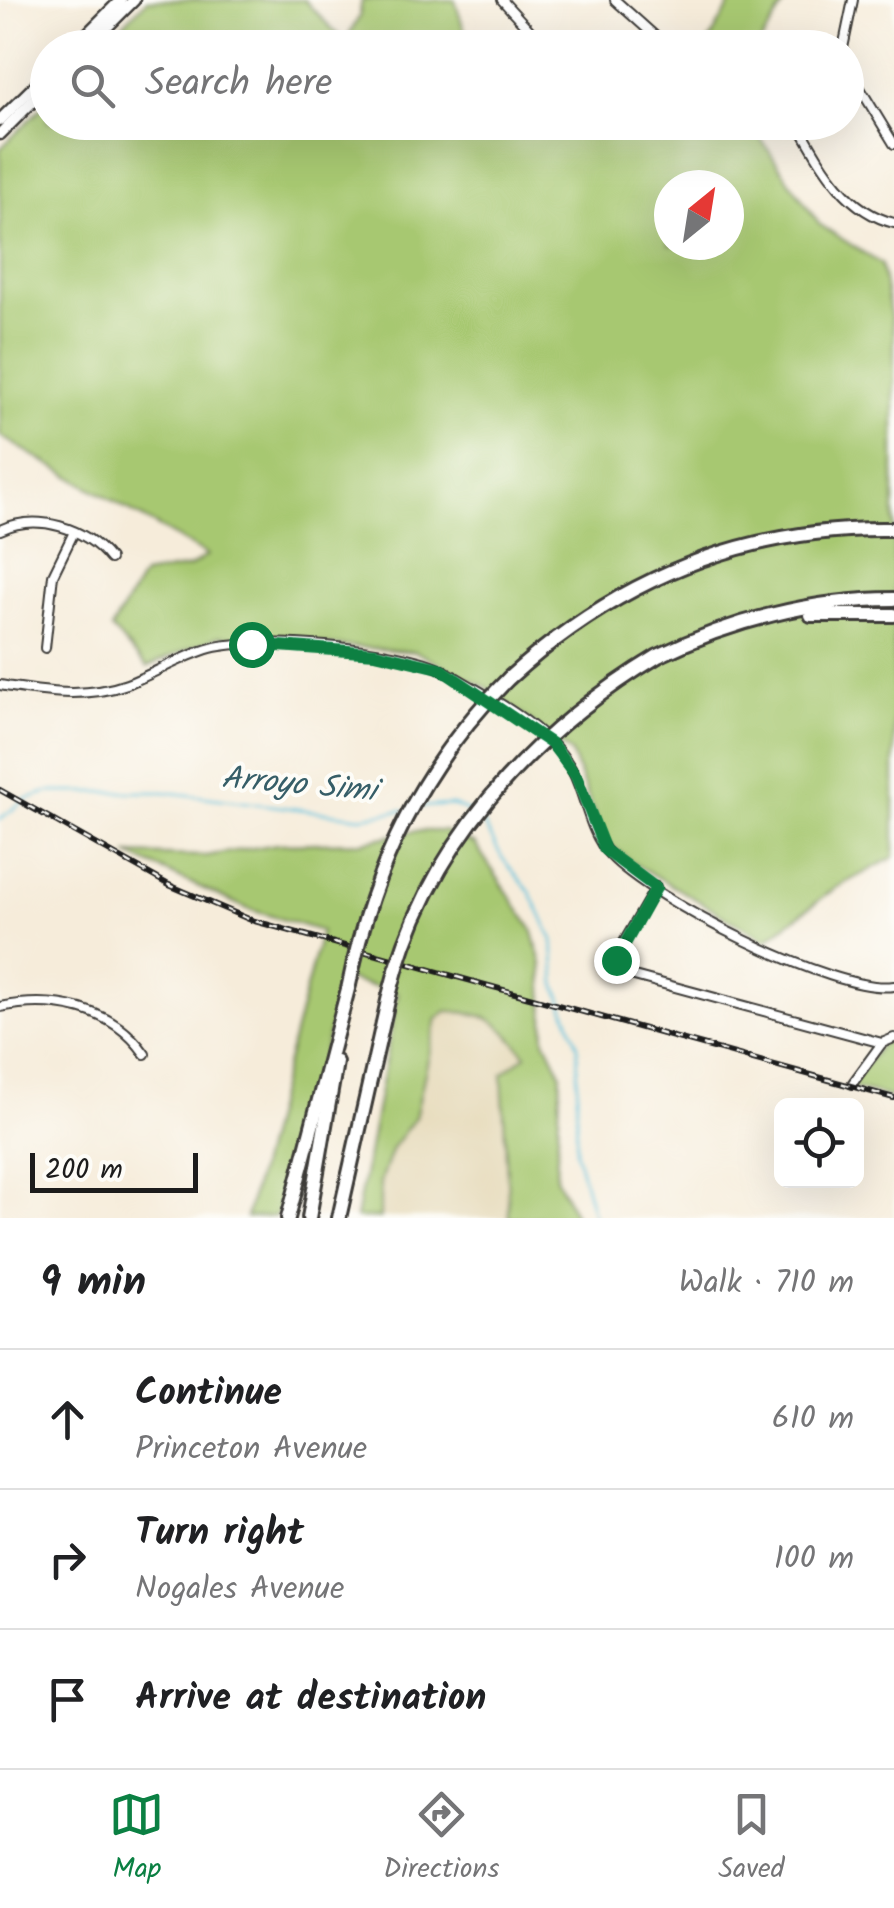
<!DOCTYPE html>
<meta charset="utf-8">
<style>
:root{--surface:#fff;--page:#f2f2f2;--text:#202124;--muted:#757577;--line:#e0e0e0;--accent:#0b8043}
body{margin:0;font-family:Kalam,sans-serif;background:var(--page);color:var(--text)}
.controls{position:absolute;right:30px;bottom:30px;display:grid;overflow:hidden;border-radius:15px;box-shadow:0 10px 40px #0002}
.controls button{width:90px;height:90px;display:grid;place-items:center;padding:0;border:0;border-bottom:2px solid var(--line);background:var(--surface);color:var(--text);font:50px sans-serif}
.compass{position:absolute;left:654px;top:170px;width:90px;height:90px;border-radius:50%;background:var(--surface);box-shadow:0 10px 40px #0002;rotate:30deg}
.scale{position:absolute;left:30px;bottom:25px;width:168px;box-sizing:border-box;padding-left:10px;border:5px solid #1c1c1c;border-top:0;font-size:28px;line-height:35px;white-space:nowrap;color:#1c1c1c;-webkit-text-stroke:8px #fdfcf7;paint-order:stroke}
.stop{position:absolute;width:30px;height:30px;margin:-22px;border:8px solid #0b8043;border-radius:50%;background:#fff}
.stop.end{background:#0b8043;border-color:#fff;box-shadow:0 2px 10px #0008}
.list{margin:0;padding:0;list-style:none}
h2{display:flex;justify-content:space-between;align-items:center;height:130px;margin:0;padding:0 40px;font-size:42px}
h2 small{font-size:32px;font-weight:400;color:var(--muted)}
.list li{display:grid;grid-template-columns:65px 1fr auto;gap:30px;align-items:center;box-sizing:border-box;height:140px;padding:0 40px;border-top:2px solid var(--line)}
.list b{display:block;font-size:38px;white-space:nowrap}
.list p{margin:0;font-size:32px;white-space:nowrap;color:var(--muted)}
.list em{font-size:32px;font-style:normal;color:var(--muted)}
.icon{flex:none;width:55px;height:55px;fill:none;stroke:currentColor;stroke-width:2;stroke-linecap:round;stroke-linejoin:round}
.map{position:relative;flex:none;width:894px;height:1218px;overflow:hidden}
.search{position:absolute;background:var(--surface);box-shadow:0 10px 40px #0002;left:30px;right:30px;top:30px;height:110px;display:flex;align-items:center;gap:25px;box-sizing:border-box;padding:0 35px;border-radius:55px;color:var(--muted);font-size:38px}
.sheet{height:550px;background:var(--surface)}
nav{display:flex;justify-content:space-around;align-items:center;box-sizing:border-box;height:140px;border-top:2px solid var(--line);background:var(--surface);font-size:28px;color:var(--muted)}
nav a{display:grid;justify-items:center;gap:5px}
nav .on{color:var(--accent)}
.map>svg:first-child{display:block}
</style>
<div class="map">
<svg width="894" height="1218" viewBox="0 0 894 1218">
<rect width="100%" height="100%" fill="#fdfcf7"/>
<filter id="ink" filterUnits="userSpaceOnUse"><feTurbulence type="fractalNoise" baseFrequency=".01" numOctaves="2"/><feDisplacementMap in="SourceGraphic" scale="20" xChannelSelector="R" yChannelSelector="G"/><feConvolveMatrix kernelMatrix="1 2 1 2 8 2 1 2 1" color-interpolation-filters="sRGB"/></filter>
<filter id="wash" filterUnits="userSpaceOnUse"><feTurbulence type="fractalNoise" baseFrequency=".0048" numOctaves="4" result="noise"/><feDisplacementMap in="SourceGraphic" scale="40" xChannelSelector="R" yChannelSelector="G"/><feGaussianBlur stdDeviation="2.25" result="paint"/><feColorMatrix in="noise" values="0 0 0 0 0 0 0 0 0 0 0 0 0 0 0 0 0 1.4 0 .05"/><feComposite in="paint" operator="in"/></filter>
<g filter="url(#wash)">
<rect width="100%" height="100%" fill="#f6ecda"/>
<polygon fill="#e6daba" points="438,997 489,1009 528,1053 507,1074 519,1218 374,1218 376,1178"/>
<g fill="#a7c871" stroke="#627246" stroke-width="2.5" fill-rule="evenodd">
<polygon points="147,0 304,0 345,42 359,17 362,0 455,0 464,30 497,47 101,47"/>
<polygon points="733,0 787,0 758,47 706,47"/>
<path d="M47,102L48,122L750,123L819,224L881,264L894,334V857L834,889L766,940L633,863L604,839L571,753L488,688L416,652L219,636L147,667L111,629L143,575L190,567L207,555L0,436V149ZM669,185H729V245H669Z"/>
<path d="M414,831H444L475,844L532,929L542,964L545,1040L561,1073L556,1177L576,1218H509L502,1074L526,1055C497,1020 492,1014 447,1011L437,1019L415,1118L392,1148L380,1182V1218H356L398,993L341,978L317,1082L276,1216L246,1218L321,931L248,909L127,854L205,856L277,844L361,842Z"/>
<polygon points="894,1038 894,1098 849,1087 882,1043"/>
</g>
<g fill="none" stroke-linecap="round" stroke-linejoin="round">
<g stroke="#5dc1db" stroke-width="2.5">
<polyline points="416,807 453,805 471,813"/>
<polyline points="0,819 26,799 48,792 165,792 361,817 404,810"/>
<polyline points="482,821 503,859 530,892 553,940 556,984 578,1046 576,1152 594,1218"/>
</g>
</g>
</g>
<g filter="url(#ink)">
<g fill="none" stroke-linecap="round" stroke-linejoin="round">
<g stroke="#3d3b38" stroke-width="12">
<g id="minor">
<polyline points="502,0 546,48"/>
<polyline points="615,0 655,36"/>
<polyline points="843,48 853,0"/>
<polyline points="846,65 894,144"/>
<path d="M797,122C821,164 845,211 894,223"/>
<path d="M0,530C37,513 85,527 110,559"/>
<polyline points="45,648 53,575 74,532"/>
<path d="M0,685C42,692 86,699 127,684C156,673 182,656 211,648C256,636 403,648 443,670C485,695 551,727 573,772C586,798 589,833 610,855C651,899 835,995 894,986"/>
<polyline points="656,887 617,954 617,966 623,973 882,1043"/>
<path d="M0,1007C54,996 112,1007 145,1054"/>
<polyline points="852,1084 882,1043 894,1038"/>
</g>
</g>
<g stroke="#3d3b38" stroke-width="15">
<g id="major">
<polyline points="73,48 121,0"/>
<polyline points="86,48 134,0"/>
<polyline points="0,120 48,73"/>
<polyline points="0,134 48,86"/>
</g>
</g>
<g stroke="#3d3b38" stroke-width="18">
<g id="highway">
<polyline points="811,615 894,615"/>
<path d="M658,656C730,621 814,599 894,599"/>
<path d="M509,678C618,579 746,526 894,529"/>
<polyline points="288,1218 349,985"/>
<polyline points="309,1218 336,1062"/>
<polyline points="339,1218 389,996"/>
</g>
</g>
<use href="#minor" stroke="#fff" stroke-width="8"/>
<use href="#major" stroke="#fff" stroke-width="10"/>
<use href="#highway" stroke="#fff" stroke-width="12"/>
<g stroke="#1c1c1c" stroke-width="6">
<polyline id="rail" points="0,790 169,885 251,920 894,1098"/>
</g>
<use href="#rail" stroke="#fdfcf7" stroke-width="2.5" stroke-dasharray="8" stroke-linecap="butt"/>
<g stroke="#3d3b38" stroke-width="18" stroke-linecap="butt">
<g id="highway-bridge">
<path d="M349,985C373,865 422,765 509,678"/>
<path d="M389,996C425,847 529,734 658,656"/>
</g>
</g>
<use href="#highway-bridge" stroke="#fff" stroke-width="12"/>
</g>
</g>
<g fill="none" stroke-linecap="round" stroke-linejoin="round" filter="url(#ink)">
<polyline stroke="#0b8043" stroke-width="12" points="251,644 375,653 439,668 552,744 576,776 605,850 656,888 616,960"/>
</g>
<g text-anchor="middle" stroke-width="8" stroke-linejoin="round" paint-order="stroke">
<g font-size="32" font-style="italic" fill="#365e68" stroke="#fdfcf7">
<text transform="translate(299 783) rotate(5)" y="11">Arroyo Simi</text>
</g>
</g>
</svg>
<div class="controls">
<button><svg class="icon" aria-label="locate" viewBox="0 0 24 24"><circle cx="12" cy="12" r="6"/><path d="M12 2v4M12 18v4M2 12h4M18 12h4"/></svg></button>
</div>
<svg class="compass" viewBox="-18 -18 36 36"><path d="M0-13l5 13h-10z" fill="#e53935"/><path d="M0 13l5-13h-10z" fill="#757577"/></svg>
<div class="scale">200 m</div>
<div class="stop" style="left:251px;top:644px"></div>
<div class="stop end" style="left:616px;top:960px"></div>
<div class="search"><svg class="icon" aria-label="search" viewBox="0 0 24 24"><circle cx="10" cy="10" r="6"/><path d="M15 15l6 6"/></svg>Search here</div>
</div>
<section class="sheet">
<h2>9 min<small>Walk · 710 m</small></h2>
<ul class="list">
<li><svg class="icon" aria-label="ahead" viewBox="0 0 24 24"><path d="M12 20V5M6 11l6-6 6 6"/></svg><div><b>Continue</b><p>Princeton Avenue</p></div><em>610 m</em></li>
<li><svg class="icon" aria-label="right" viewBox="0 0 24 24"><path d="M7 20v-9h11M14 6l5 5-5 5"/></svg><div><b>Turn right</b><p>Nogales Avenue</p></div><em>100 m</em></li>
<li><svg class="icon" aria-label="arrive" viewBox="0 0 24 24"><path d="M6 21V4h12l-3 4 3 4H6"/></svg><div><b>Arrive at destination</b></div></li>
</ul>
</section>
<nav>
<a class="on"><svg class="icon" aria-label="map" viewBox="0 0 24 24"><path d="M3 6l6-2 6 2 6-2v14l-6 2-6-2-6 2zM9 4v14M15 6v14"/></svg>Map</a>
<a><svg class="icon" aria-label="directions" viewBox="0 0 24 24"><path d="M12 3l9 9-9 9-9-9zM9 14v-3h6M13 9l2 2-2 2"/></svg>Directions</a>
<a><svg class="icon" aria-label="saved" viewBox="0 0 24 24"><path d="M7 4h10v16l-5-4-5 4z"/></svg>Saved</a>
</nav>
